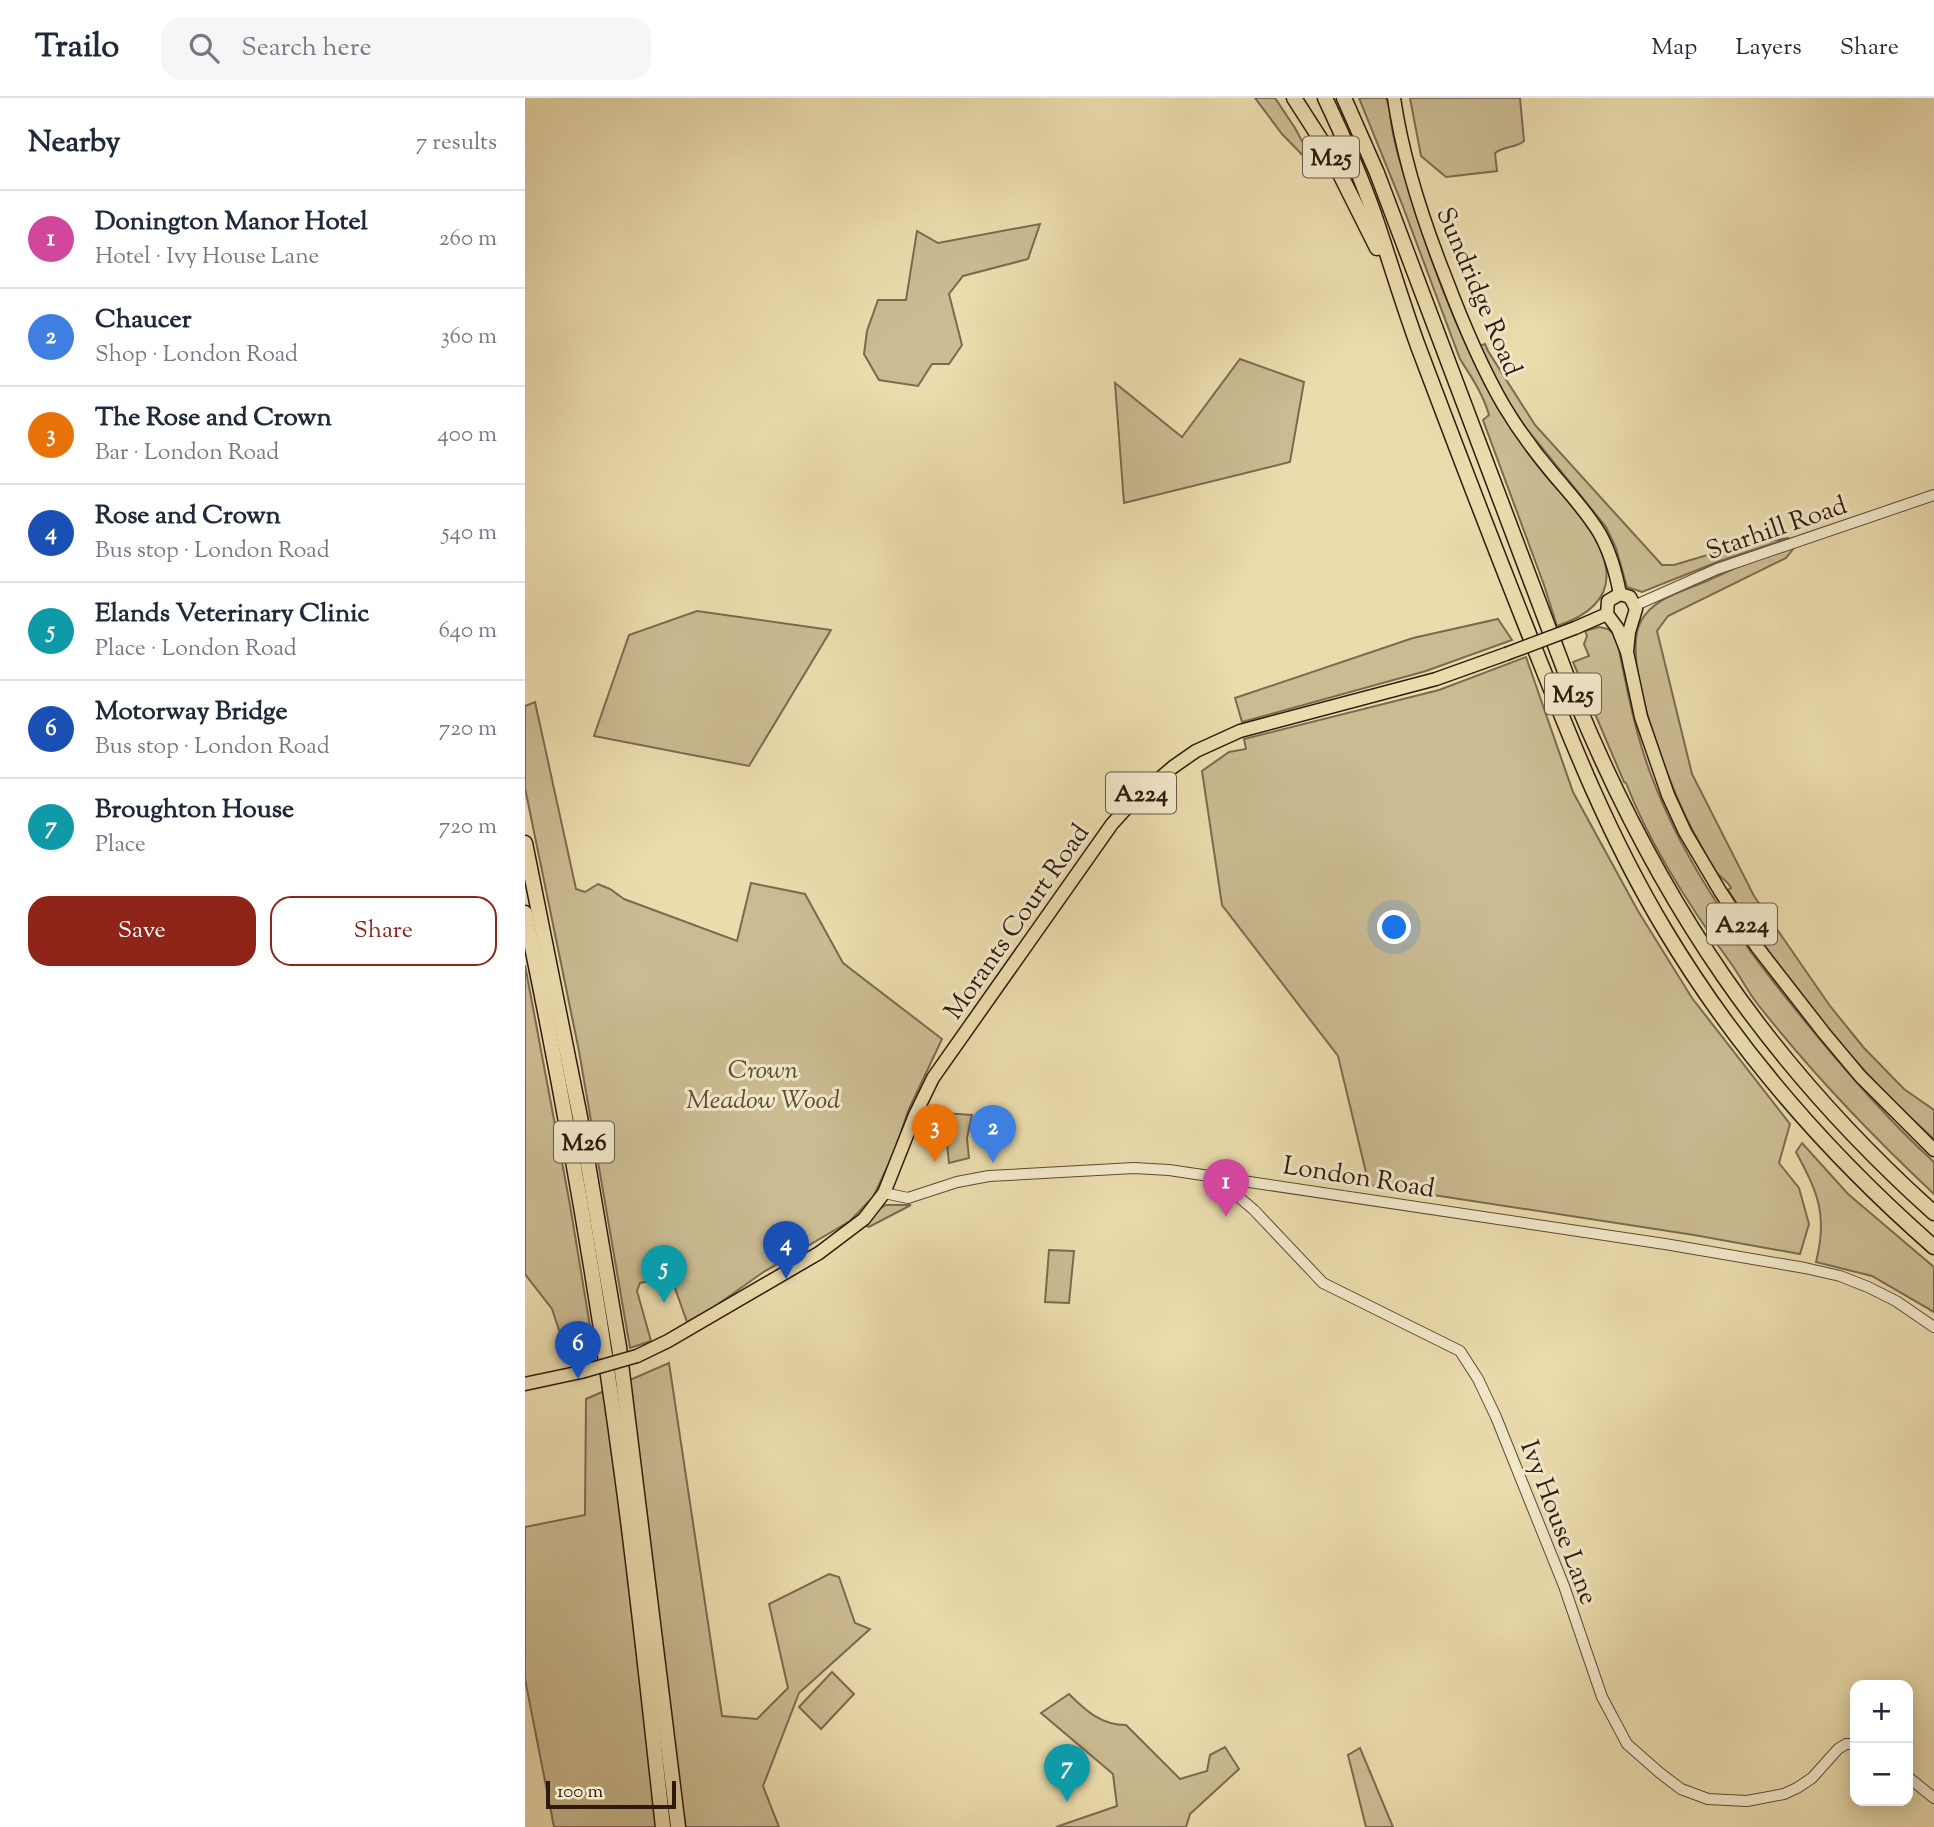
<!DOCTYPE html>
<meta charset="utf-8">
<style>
:root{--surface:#fff;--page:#f6f6f7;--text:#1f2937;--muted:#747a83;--line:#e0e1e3;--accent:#8f2418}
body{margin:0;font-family:"Sorts Mill Goudy",serif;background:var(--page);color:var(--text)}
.controls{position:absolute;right:21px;bottom:21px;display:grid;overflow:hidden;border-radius:14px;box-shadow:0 4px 18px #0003}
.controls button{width:63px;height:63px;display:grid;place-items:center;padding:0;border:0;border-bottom:2px solid var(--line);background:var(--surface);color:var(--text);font:35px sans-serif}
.scale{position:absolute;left:21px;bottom:18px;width:130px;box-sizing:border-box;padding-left:7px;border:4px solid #2d1a0c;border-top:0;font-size:19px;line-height:24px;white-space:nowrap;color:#2d1a0c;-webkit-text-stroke:5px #f2e8ca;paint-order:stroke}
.you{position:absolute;left:870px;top:830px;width:24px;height:24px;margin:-18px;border:5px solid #fff;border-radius:50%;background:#1a73e8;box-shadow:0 0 0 10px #1a73e833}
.badge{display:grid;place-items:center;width:46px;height:46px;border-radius:50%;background:var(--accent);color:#fff;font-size:23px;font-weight:700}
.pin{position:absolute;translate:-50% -58px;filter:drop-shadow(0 2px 4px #0008)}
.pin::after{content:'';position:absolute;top:37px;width:24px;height:21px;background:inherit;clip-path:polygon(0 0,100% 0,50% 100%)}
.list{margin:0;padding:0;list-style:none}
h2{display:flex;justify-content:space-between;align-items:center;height:91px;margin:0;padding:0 28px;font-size:30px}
h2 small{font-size:23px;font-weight:400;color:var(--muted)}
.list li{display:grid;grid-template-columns:46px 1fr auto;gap:21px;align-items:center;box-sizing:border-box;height:98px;padding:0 28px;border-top:2px solid var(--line)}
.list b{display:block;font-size:26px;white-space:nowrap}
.list p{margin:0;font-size:23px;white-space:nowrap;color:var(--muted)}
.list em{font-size:23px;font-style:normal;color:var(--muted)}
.actions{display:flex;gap:14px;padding:21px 28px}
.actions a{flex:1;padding:16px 0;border:2px solid var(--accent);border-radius:21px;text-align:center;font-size:24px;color:var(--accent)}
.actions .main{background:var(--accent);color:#fff}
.icon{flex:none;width:38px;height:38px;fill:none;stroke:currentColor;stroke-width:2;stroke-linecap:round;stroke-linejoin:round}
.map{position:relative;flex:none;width:1409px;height:1729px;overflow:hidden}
header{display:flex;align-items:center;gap:42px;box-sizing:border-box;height:98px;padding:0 35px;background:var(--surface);border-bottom:2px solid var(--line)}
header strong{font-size:33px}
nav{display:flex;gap:38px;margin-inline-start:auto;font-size:24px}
.search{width:490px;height:63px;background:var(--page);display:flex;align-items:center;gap:18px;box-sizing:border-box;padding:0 24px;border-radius:21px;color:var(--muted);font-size:26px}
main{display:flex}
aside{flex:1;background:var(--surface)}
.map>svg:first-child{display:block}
</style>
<header>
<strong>Trailo</strong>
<div class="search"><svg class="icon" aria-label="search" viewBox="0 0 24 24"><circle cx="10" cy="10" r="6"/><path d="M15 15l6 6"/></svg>Search here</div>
<nav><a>Map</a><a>Layers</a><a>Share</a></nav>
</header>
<main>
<aside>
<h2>Nearby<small>7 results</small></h2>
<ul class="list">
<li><span class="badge" style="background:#d1479c">1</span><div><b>Donington Manor Hotel</b><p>Hotel · Ivy House Lane</p></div><em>260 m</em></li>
<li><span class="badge" style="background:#3f7fe0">2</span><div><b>Chaucer</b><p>Shop · London Road</p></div><em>360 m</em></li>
<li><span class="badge" style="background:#e8710a">3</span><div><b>The Rose and Crown</b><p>Bar · London Road</p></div><em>400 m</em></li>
<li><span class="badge" style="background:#1a4fb4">4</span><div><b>Rose and Crown</b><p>Bus stop · London Road</p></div><em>540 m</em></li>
<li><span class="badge" style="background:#0f9aa8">5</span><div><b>Elands Veterinary Clinic</b><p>Place · London Road</p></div><em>640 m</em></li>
<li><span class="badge" style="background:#1a4fb4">6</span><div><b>Motorway Bridge</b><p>Bus stop · London Road</p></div><em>720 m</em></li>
<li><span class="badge" style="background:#0f9aa8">7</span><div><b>Broughton House</b><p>Place</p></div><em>720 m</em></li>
</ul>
<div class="actions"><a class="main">Save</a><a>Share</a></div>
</aside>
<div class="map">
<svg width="1409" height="1729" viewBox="0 0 1409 1729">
<rect width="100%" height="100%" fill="#ebdcad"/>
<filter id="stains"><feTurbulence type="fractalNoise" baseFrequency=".00286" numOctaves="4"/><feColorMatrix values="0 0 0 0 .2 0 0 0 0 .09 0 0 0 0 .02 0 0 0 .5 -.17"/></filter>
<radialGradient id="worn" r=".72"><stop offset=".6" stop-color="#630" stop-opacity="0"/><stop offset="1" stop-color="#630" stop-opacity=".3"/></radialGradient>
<g fill="#cbbb92" stroke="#7c6a4f" stroke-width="2">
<polygon points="730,0 750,0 770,30 793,73 757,36"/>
<path d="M834,0H861C866,10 865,23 868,35C871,54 878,73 884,91C903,158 929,227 962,289C977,318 997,346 1017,373C1038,399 1076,435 1081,470C1086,503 1059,519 1032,528L1019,487L958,322L964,317C958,296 947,280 935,261L877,106Z"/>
<path d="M885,0H995L999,43C991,50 979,48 970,55L972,73L921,79L896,58Z"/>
<polygon points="515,126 503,161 438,178 424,196 437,247 424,266 407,266 393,288 354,282 339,256 342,233 353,202 381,202 392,133 413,145"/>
<polygon points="960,246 963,253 1010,327 1137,467 1149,467 1216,447 1264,440 1195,463 1117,494 1102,489 1091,450 1081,429 989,315 954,248"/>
<polygon points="715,261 779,284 765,364 599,405 590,285 657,339"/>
<path d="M1269,450L1261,460L1143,518L1132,533L1167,676L1229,798L1305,908L1339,950L1379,991L1409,1012V1041C1328,970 1260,882 1203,792L1206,790C1203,783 1197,781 1192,775C1183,763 1176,746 1168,733C1147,694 1094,563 1116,523C1129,499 1160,493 1184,482C1210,471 1240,453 1269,450Z"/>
<polygon points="172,513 306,532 224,668 69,638 104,537"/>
<polygon points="973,521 987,542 901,573 717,624 710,600 888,540"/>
<path d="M1074,529L1083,531L1091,538C1101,585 1109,632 1126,677C1162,774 1227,860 1293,939C1330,983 1367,1026 1409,1064V1096C1345,1036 1285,973 1231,904C1221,891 1214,876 1205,864C1167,812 1125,747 1101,685L1099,684L1048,564L1064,558L1059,546L1062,538L1060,533Z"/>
<polygon points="1001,559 1048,694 1113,813 1167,900 1265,1026 1254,1065 1274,1090 1284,1126 1275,1156 1169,1137 844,1087 813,958 697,807 677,673 704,654 721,651 719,641 914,592"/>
<polygon points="10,604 51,791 60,794 73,786 85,791 99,801 212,843 226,785 280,796 318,865 417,941 383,1013 370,1053 348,1099 325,1123 237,1175 189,1209 162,1224 146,1179 115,1185 112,1193 126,1243 105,1250 54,953 0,690 0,608"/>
<polygon points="0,867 45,1107 71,1265 51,1270 48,1255 41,1253 27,1211 0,1176"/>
<polygon points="418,1015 447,1017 442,1040 444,1060 424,1065 422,1046 411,1046 412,1029 415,1029"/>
<path d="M1277,1045L1323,1096L1409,1169V1214L1347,1178L1291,1164C1303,1117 1293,1095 1271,1054Z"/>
<polygon points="361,1107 386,1107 344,1129 341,1128 354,1111"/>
<polygon points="524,1152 549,1153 544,1205 520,1204"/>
<polygon points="144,1265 197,1618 232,1621 263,1590 244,1506 304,1476 314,1479 330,1525 345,1531 274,1595 238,1688 254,1729 29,1729 0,1581 0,1429 60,1417 61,1301"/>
<polygon points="307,1574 329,1596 296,1631 274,1609"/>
<path d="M544,1596C561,1613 576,1627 601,1627L655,1681L682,1673L685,1657L700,1649L714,1671L665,1716L661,1729H531L592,1708L588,1676L516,1615Z"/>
<polygon points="835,1650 868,1729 841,1729 823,1657"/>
</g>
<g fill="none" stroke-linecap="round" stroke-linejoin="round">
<g stroke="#5c4a34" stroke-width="12">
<g id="minor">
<polyline points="1111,507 1192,471 1409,397"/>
<polyline points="694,1080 696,1084 729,1112 798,1185 935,1253 953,1281 971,1319 1039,1488 1077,1599 1102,1646 1135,1675 1156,1691 1183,1701 1222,1703 1259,1696 1272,1690 1287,1680 1313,1651 1321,1646 1330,1646"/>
<polyline points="359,1095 383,1100 432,1084 464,1078 609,1070 644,1072 1140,1146 1280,1170 1315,1178 1343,1189 1371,1203 1409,1229"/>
<polyline points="1383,1679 1409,1700"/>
</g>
</g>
<g stroke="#2d1a0c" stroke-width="15">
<g id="major">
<path d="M869,0C878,62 897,120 920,178C937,223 955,267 979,308C994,333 1011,356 1029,377C1045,396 1062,414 1075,436C1085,454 1091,475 1095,496"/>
<polyline points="1050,530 1082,516"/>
<polyline points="1102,554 1104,534 1111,511 1105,499 1095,496 1083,503 1082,516 1093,531 1102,554 1116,619 1143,697 1160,734 1195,793 1232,849 1299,935 1335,978 1409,1052"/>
<polyline points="112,1258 143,1243 294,1155 339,1121 359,1095 390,1017 408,980 587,726 608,703 648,669 671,653 715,633 911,581 981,556"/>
<polyline points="0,1286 56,1274"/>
</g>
</g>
<g stroke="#2d1a0c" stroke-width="17">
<g id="highway">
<polyline points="769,0 805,56 852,150"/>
<path d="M800,0C818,38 835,76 849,116C864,160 877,204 893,248C928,341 963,433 1000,526C1042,632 1081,734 1140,832C1212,952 1304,1057 1409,1149"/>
<path d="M819,0L852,75L1050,600C1135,806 1243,966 1409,1115"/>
<polyline points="0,745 55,1019 94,1249 153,1729"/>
<path d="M0,815C39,1001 72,1189 97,1377C113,1494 125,1612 138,1729"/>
</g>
</g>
<use href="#minor" stroke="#f2e8ca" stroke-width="10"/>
<use href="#major" stroke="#ebdcad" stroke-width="12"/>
<use href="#highway" stroke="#ebdcad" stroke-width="14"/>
<g stroke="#2d1a0c" stroke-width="15" stroke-linecap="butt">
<g id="major-bridge">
<polyline points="981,556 1050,530"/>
<polyline points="56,1274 112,1258"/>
</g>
</g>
<use href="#major-bridge" stroke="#ebdcad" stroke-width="12"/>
</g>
<g text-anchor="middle" stroke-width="6" stroke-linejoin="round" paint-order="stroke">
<g fill="#f2e8ca" stroke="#685845" stroke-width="2">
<rect x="778" y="38.5" width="56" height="41" rx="5"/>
<rect x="1020" y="575.5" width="56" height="41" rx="5"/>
<rect x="581" y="674.5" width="70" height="41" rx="5"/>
<rect x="1182" y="805.5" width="70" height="41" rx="5"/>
<rect x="29" y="1023.5" width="60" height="41" rx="5"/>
</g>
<g font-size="24" font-weight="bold" fill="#2d1a0c">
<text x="806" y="67">M25</text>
<text x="1048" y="604">M25</text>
<text x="616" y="703">A224</text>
<text x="1217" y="834">A224</text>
<text x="59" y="1052">M26</text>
</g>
<g font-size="26" fill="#2d1a0c" stroke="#f2e8ca">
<text transform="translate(955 193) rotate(67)" y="9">Sundridge Road</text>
<text transform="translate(1251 429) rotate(-19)" y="9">Starhill Road</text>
<text transform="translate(491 823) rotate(-55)" y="9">Morants Court Road</text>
<text transform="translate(834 1078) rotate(9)" y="9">London Road</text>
<text transform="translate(1035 1424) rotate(69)" y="9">Ivy House Lane</text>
</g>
<g font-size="26" font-style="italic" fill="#5c4a34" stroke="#f2e8ca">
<text x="238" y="980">Crown<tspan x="238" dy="30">Meadow Wood</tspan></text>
</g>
</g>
<rect width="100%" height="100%" filter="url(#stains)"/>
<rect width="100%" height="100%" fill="url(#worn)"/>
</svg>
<div class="controls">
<button>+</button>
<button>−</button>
</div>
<div class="scale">100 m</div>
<div class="you"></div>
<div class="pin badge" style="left:701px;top:1119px;background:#d1479c">1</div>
<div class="pin badge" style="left:468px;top:1065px;background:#3f7fe0">2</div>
<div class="pin badge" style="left:410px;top:1064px;background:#e8710a">3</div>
<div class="pin badge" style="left:261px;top:1181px;background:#1a4fb4">4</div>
<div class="pin badge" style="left:139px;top:1205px;background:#0f9aa8">5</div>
<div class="pin badge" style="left:53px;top:1281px;background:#1a4fb4">6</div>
<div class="pin badge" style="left:542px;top:1704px;background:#0f9aa8">7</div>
</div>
</main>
